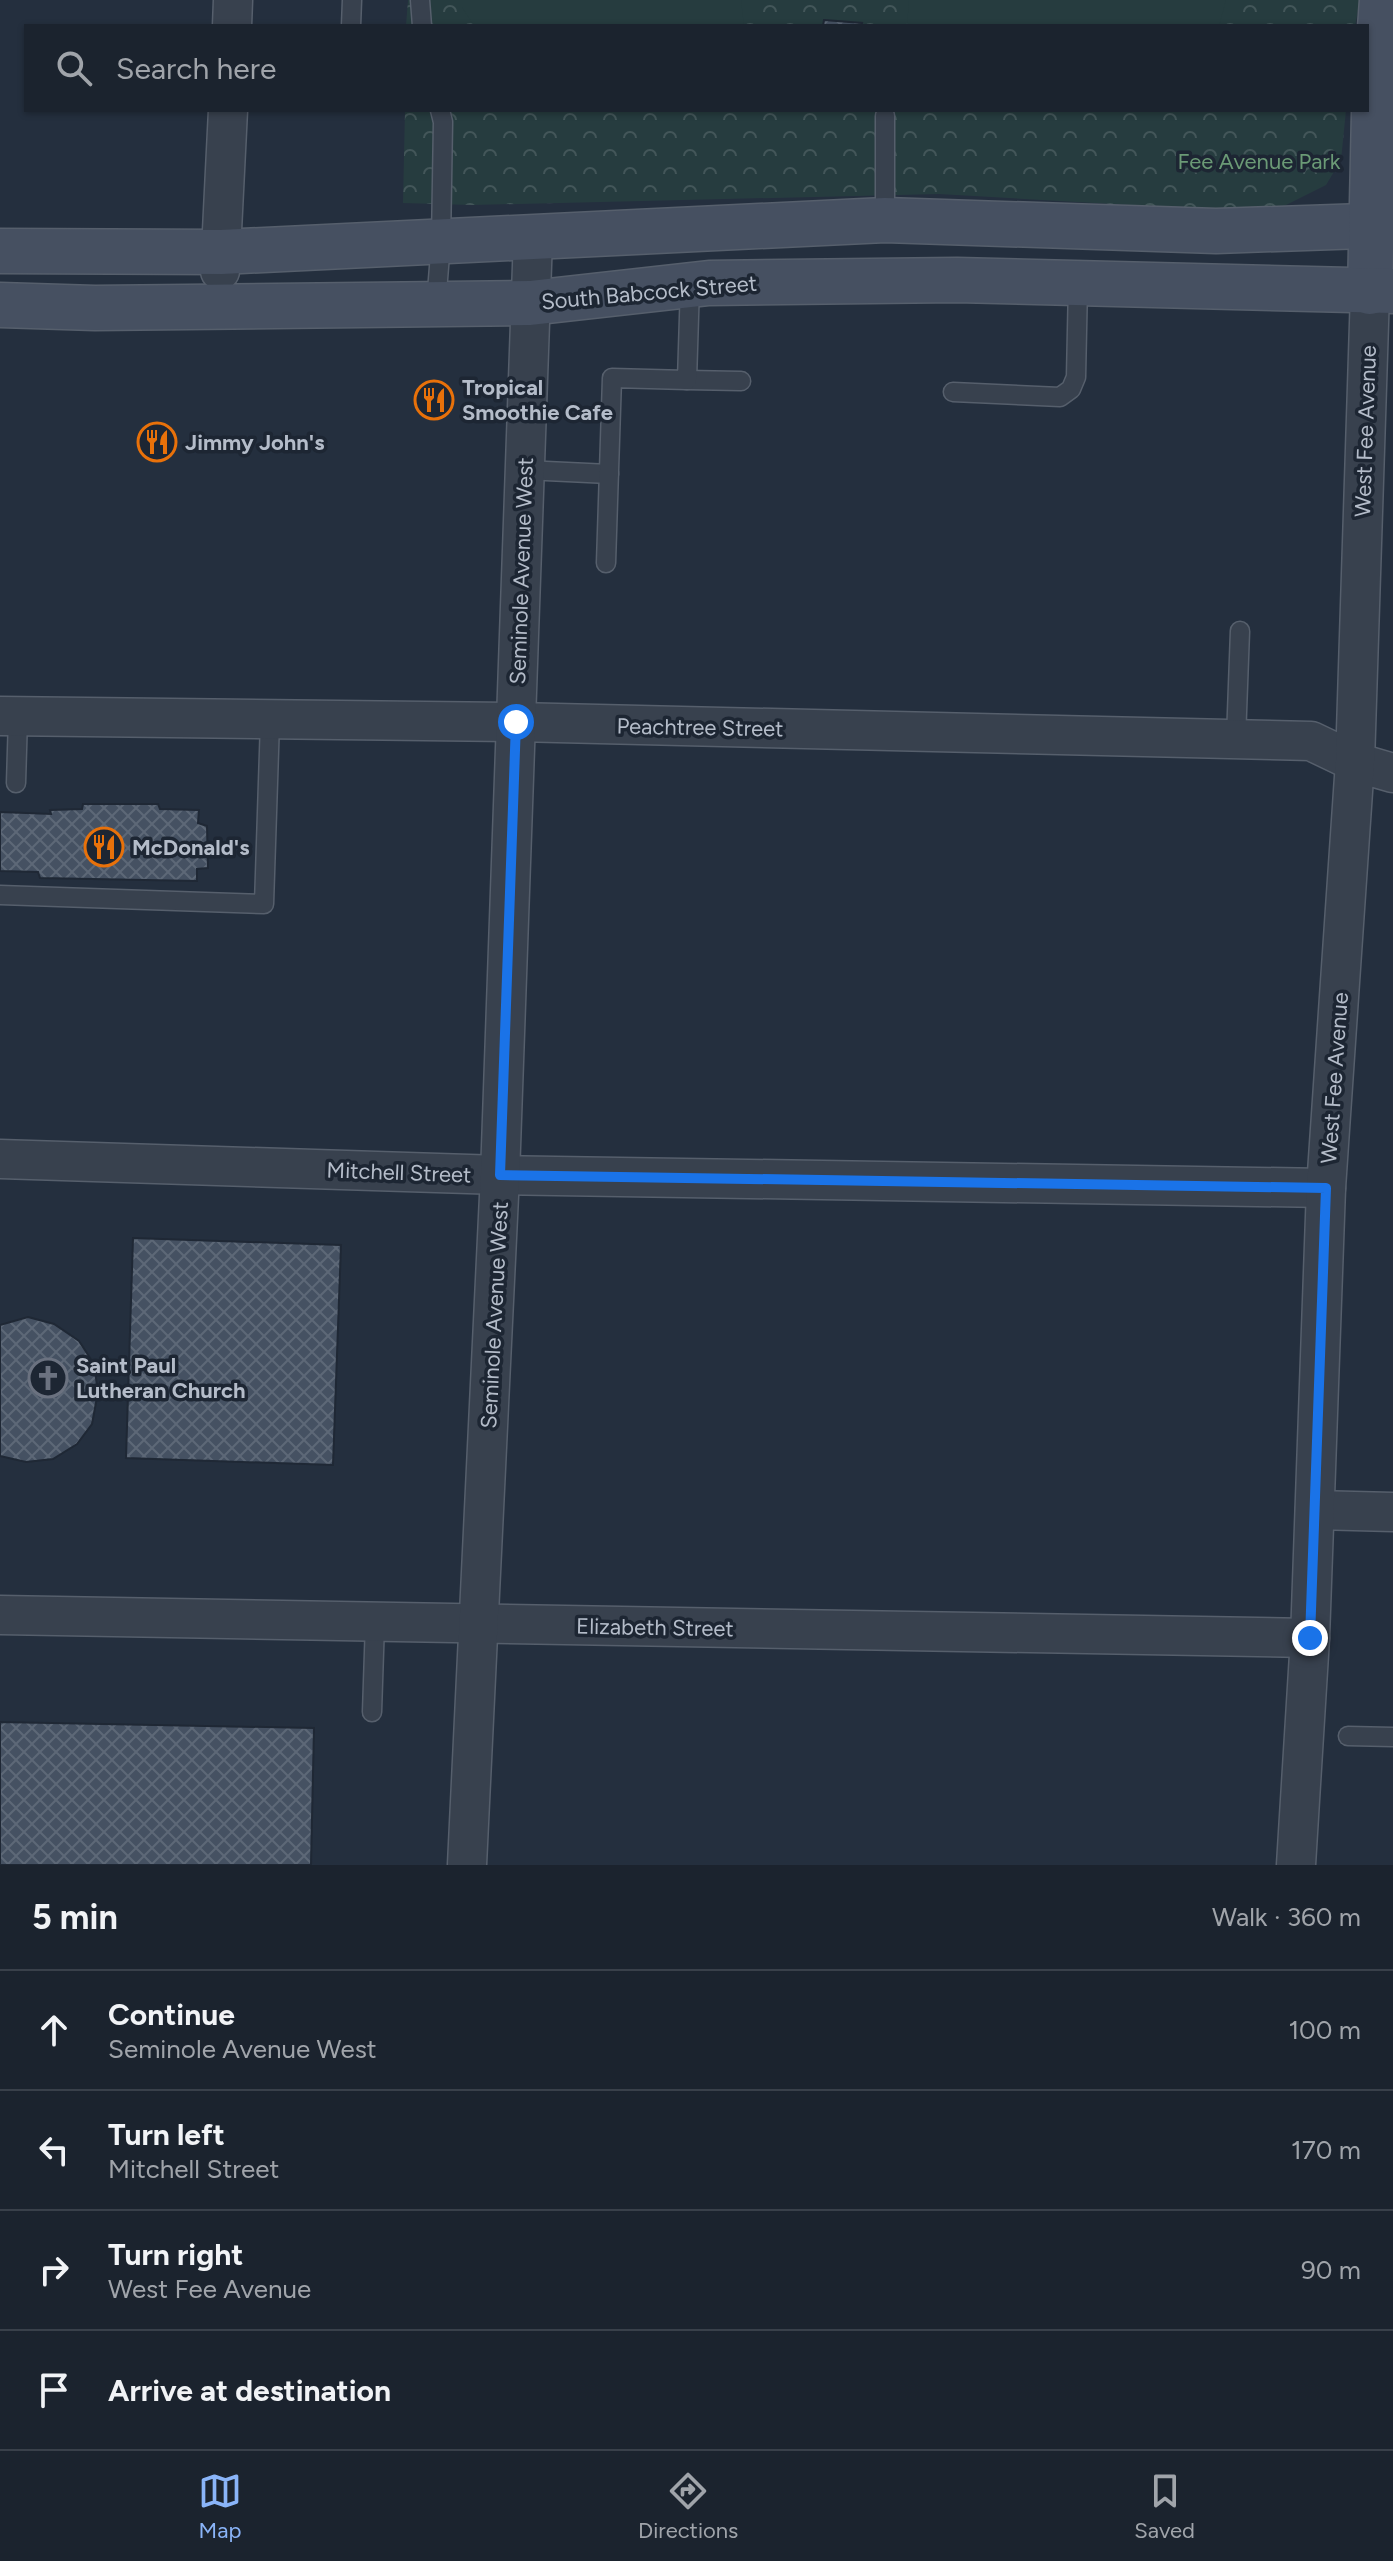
<!DOCTYPE html>
<meta charset="utf-8">
<style>
:root{--surface:#1b232e;--page:#242b36;--text:#f1f3f6;--muted:#a0a4aa;--line:#39404a;--accent:#8ab4f8}
body{margin:0;font-family:Figtree,sans-serif;background:var(--page);color:var(--text)}
.stop{position:absolute;width:24px;height:24px;margin:-18px;border:6px solid #1a73e8;border-radius:50%;background:#fff}
.stop.end{background:#1a73e8;border-color:#fff;box-shadow:0 2px 8px #0008}
.list{margin:0;padding:0;list-style:none}
h2{display:flex;justify-content:space-between;align-items:center;height:104px;margin:0;padding:0 32px;font-size:34px}
h2 small{font-size:26px;font-weight:400;color:var(--muted)}
.list li{display:grid;grid-template-columns:52px 1fr auto;gap:24px;align-items:center;box-sizing:border-box;height:120px;padding:0 32px;border-top:2px solid var(--line)}
.list b{display:block;font-size:30px;white-space:nowrap}
.list p{margin:0;font-size:26px;white-space:nowrap;color:var(--muted)}
.list em{font-size:26px;font-style:normal;color:var(--muted)}
.icon{flex:none;width:44px;height:44px;fill:none;stroke:currentColor;stroke-width:2;stroke-linecap:round;stroke-linejoin:round}
.map{position:relative;flex:none;width:1393px;height:1865px;overflow:hidden}
.search{position:absolute;background:var(--surface);box-shadow:0 2px 6px #0004;left:24px;right:24px;top:24px;height:88px;display:flex;align-items:center;gap:20px;box-sizing:border-box;padding:0 28px;border-radius:0px;color:var(--muted);font-size:30px}
.sheet{height:584px;background:var(--surface)}
nav{display:flex;justify-content:space-around;align-items:center;box-sizing:border-box;height:112px;border-top:2px solid var(--line);background:var(--surface);font-size:22px;color:var(--muted)}
nav a{display:grid;justify-items:center;gap:4px}
nav .on{color:var(--accent)}
.map>svg:first-child{display:block}
</style>
<div class="map">
<svg width="1393" height="1865" viewBox="0 0 1393 1865">
<defs>
<pattern id="park-crowns" width="20" height="18" patternUnits="userSpaceOnUse" patternTransform="scale(2)"><rect width="20" height="18" fill="#263c3f"/><path d="M2 6a3 3 0 1 1 6 0M12 15a3 3 0 1 1 6 0" fill="none" stroke="#435659"/></pattern>
<pattern id="building-cross-hatch" width="8" height="8" patternUnits="userSpaceOnUse" patternTransform="scale(2)"><rect width="8" height="8" fill="#455162"/><path d="M0 0l8 8M0 8l8-8" fill="none" stroke="#5d6877"/></pattern>
</defs>
<rect width="100%" height="100%" fill="#242f3e"/>
<g fill="url(#park-crowns)">
<polygon points="408,0 1360,0 1355,26 406,26"/>
<polygon points="405,110 1346,110 1341,160 1326,185 1270,213 939,194 472,205 403,203"/>
</g>
<g fill="#263c3f">
<polygon points="462,0 741,0 744,26 474,26 462,7"/>
<polygon points="909,0 1226,0 1219,26 907,26"/>
</g>
<g fill="url(#building-cross-hatch)" stroke="#1f2835" stroke-width="2">
<polygon points="824,20 862,23 861,26 823,26"/>
<polygon points="83,804 158,804 160,809 199,810 198,823 207,826 208,868 197,869 197,881 40,878 38,872 0,871 0,812 51,814 50,810 82,809"/>
<polygon points="133,1238 341,1245 333,1465 126,1458"/>
<polygon points="28,1317 54,1324 79,1341 94,1364 98,1392 92,1424 77,1444 53,1459 26,1462 0,1456 0,1325"/>
<polygon points="0,1722 314,1728 311,1865 0,1865"/>
</g>
<g fill="none" stroke-linecap="round" stroke-linejoin="round">
<g stroke="#565f6c" stroke-width="21">
<g id="lane">
<polyline points="420,0 422,26"/>
<polyline points="351,26 352,0"/>
<polyline points="885,116 885,220"/>
<polyline points="436,304 441,242 443,122 440,110"/>
<polyline points="687,380 741,381"/>
<polyline points="953,392 1060,397 1071,389 1076,377 1078,284"/>
<polyline points="525,470 609,474"/>
<polyline points="606,563 612,378 687,380 690,285"/>
<polyline points="1236,739 1240,631"/>
<polyline points="16,783 18,717"/>
<polyline points="0,895 264,904 270,721"/>
<polyline points="372,1712 375,1622"/>
<polyline points="1348,1736 1393,1737"/>
</g>
</g>
<g stroke="#565f6c" stroke-width="41">
<g id="street">
<polyline points="232,26 233,0"/>
<polyline points="220,271 228,110"/>
<polyline points="0,716 516,722 1311,741 1355,762 1393,773"/>
<polyline points="0,1159 500,1175 1326,1188"/>
<polyline points="1315,1510 1393,1512"/>
<polyline points="0,1615 1310,1638"/>
<polyline points="467,1865 500,1175 533,237"/>
<polyline points="1296,1865 1310,1638 1326,1188 1355,762 1370,292"/>
</g>
</g>
<g stroke="#565f6c" stroke-width="47">
<g id="secondary">
<polyline points="0,251 221,252 885,220 1216,231 1393,225"/>
<polyline points="1370,292 1374,112 1382,0"/>
<polyline points="0,305 95,308 530,303 709,283 957,280 1393,291"/>
</g>
</g>
<use href="#lane" stroke="#38414e" stroke-width="18"/>
<use href="#street" stroke="#38414e" stroke-width="38"/>
<use href="#secondary" stroke="#465061" stroke-width="44"/>
</g>
<g fill="none" stroke-linecap="round" stroke-linejoin="round">
<polyline stroke="#1a73e8" stroke-width="10" points="516,722 500,1175 1326,1188 1310,1638"/>
</g>
<defs>
<g id="restaurant-ring" transform="scale(2)"><circle r="9.5" fill="#1d2633" stroke="#e8710a" stroke-width="1.5"/><path d="M-5-6h1v4h1v-4h1v4h1v-4h1v5L-1.5 .5V6h-2V.5L-5-1ZM5-6V6H3V1.5H1.5Q1.5-4 5-6Z" fill="#e8710a"/></g>
<g id="church-ring" transform="scale(2)"><circle r="9.5" fill="#1d2633" stroke="#6b7280" stroke-width="1.5"/><path d="M-1.2-6h2.4v3.5h3.3v2.4h-3.3V6h-2.4V-.1h-3.3v-2.4h3.3Z" fill="#6b7280"/></g>
</defs>
<g fill-rule="evenodd">
<use href="#restaurant-ring" x="434" y="400"/>
<use href="#restaurant-ring" x="157" y="442"/>
<use href="#restaurant-ring" x="104" y="847"/>
<use href="#church-ring" x="48" y="1378"/>
</g>
<g text-anchor="middle" stroke-width="7" stroke-linejoin="round" paint-order="stroke">
<g font-size="22" fill="#6b9a76" stroke="#1d2633">
<text x="1259" y="169">Fee Avenue Park</text>
</g>
<g font-size="22" fill="#b4bcc9" stroke="#1d2633">
<text transform="translate(649 292) rotate(-5)" y="8">South Babcock Street</text>
<text transform="translate(1365 431) rotate(-88)" y="8">West Fee Avenue</text>
<text transform="translate(521 571) rotate(-88)" y="8">Seminole Avenue West</text>
<text transform="translate(700 727) rotate(1)" y="8">Peachtree Street</text>
<text transform="translate(1334 1078) rotate(-86)" y="8">West Fee Avenue</text>
<text transform="translate(399 1172) rotate(2)" y="8">Mitchell Street</text>
<text transform="translate(494 1315) rotate(-87)" y="8">Seminole Avenue West</text>
<text transform="translate(655 1627) rotate(1)" y="8">Elizabeth Street</text>
</g>
<g font-size="22" font-weight="bold" fill="#b4bcc9" stroke="#1d2633" text-anchor="start">
<text x="462" y="395">Tropical<tspan x="462" dy="25">Smoothie Cafe</tspan></text>
<text x="185" y="450">Jimmy John's</text>
<text x="132" y="855">McDonald's</text>
<text x="76" y="1373">Saint Paul<tspan x="76" dy="25">Lutheran Church</tspan></text>
</g>
</g>
</svg>
<div class="stop" style="left:516px;top:722px"></div>
<div class="stop end" style="left:1310px;top:1638px"></div>
<div class="search"><svg class="icon" aria-label="search" viewBox="0 0 24 24"><circle cx="10" cy="10" r="6"/><path d="M15 15l6 6"/></svg>Search here</div>
</div>
<section class="sheet">
<h2>5 min<small>Walk · 360 m</small></h2>
<ul class="list">
<li><svg class="icon" aria-label="ahead" viewBox="0 0 24 24"><path d="M12 20V5M6 11l6-6 6 6"/></svg><div><b>Continue</b><p>Seminole Avenue West</p></div><em>100 m</em></li>
<li><svg class="icon" aria-label="left" viewBox="0 0 24 24"><path d="M17 20v-9H6M10 6l-5 5 5 5"/></svg><div><b>Turn left</b><p>Mitchell Street</p></div><em>170 m</em></li>
<li><svg class="icon" aria-label="right" viewBox="0 0 24 24"><path d="M7 20v-9h11M14 6l5 5-5 5"/></svg><div><b>Turn right</b><p>West Fee Avenue</p></div><em>90 m</em></li>
<li><svg class="icon" aria-label="arrive" viewBox="0 0 24 24"><path d="M6 21V4h12l-3 4 3 4H6"/></svg><div><b>Arrive at destination</b></div></li>
</ul>
</section>
<nav>
<a class="on"><svg class="icon" aria-label="map" viewBox="0 0 24 24"><path d="M3 6l6-2 6 2 6-2v14l-6 2-6-2-6 2zM9 4v14M15 6v14"/></svg>Map</a>
<a><svg class="icon" aria-label="directions" viewBox="0 0 24 24"><path d="M12 3l9 9-9 9-9-9zM9 14v-3h6M13 9l2 2-2 2"/></svg>Directions</a>
<a><svg class="icon" aria-label="saved" viewBox="0 0 24 24"><path d="M7 4h10v16l-5-4-5 4z"/></svg>Saved</a>
</nav>
